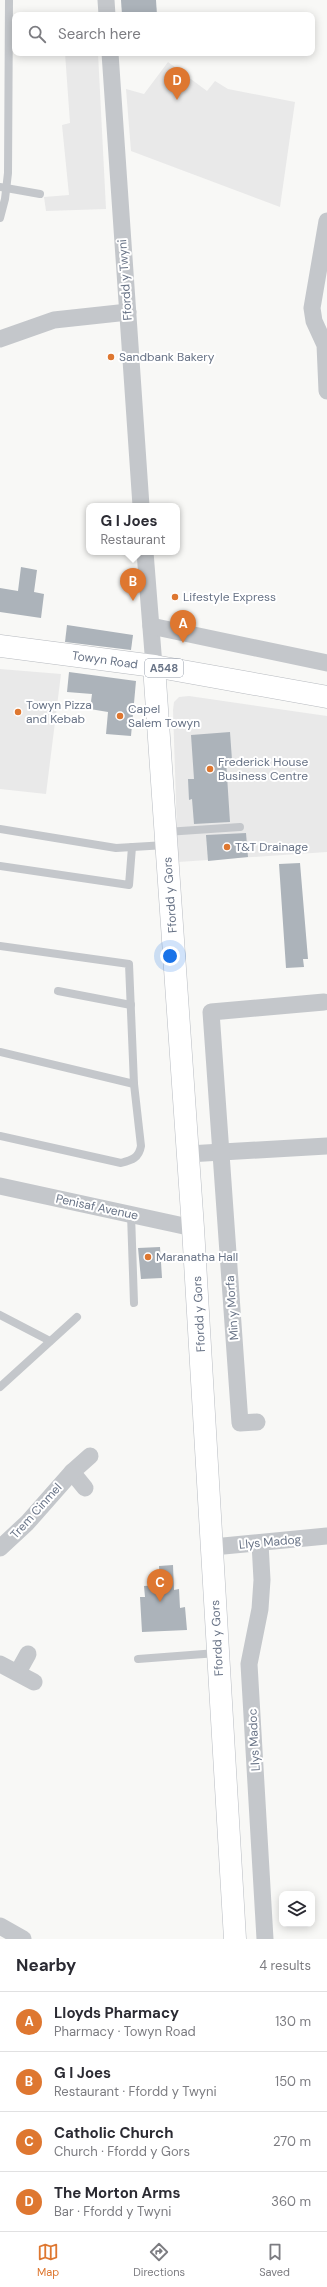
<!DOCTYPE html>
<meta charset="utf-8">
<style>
:root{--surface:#fff;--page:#f7f7f7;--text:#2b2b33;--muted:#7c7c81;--line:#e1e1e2;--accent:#de7730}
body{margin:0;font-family:"DM Sans",sans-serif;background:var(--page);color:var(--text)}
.controls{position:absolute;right:12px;bottom:12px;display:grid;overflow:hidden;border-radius:8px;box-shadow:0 2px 10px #0003}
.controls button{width:36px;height:36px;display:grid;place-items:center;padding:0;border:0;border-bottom:1px solid var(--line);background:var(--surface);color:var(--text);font:20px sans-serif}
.you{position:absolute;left:170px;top:956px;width:14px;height:14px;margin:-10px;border:3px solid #fff;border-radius:50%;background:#1a73e8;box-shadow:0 0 0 6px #1a73e833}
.badge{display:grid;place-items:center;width:26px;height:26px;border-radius:50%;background:var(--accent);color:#fff;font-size:13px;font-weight:700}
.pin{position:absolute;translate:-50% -33px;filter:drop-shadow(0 1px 2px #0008)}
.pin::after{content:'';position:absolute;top:21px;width:14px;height:12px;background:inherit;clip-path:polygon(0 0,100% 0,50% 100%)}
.popup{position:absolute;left:86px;top:503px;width:94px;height:52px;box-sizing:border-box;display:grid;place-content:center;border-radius:8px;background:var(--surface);filter:drop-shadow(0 1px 3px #0005);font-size:13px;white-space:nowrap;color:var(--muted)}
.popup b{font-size:15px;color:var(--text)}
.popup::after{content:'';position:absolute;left:50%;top:100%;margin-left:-8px;border:8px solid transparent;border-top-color:var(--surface)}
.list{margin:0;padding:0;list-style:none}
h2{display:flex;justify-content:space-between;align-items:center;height:52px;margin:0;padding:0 16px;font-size:17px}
h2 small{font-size:13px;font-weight:400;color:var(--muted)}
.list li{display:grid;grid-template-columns:26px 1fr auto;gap:12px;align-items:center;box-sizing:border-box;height:60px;padding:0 16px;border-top:1px solid var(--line)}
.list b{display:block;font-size:15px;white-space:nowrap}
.list p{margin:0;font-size:13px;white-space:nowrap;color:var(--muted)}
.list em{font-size:13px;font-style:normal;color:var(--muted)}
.icon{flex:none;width:22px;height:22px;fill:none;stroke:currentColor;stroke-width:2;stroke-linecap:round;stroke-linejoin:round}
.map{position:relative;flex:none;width:327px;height:1939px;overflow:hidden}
.search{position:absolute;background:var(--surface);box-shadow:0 2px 10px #0003;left:12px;right:12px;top:12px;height:44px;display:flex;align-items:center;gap:10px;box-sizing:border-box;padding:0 14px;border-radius:8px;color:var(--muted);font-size:15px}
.sheet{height:292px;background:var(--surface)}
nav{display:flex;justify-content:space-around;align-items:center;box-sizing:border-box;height:56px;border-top:1px solid var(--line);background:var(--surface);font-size:11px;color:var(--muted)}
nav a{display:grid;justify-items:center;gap:2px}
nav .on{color:var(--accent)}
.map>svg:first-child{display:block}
</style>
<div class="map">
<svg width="327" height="1939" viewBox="0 0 327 1939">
<rect width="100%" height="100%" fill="#f8f8f6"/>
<g fill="#e9e9e9">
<polygon points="65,53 98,53 106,209 46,211 44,197 69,195 62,125 70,123"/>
<polygon points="168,62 207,91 215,81 228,89 295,102 280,207 131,151 126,89 144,94"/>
<polygon points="0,669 61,674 46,794 0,789"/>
<polygon points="189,696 327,716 327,852 178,862 173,710 174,702 179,697"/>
</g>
<g fill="#acb3ba">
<polygon points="121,0 156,0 157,15 122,15"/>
<polygon points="21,567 37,570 34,592 44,594 41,618 0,612 0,588 18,591"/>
<polygon points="67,625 133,635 131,650 65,642"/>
<polygon points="69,672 136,681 131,736 106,734 108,712 90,709 92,694 67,692"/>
<polygon points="230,732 232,760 226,760 230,822 194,824 192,799 189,800 188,779 194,779 191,735"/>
<polygon points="246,833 248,857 208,861 206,835"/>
<polygon points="300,863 308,959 303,959 304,967 286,968 279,864"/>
<polygon points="160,1247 162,1278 141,1279 138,1248"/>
<polygon points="173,1565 174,1590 179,1589 180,1608 185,1607 187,1630 142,1632 140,1597 145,1597 144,1586 160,1585 159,1566"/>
</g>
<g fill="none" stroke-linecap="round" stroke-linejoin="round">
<g stroke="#b8bcc2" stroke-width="23">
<polyline id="secondary" points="154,666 193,1228 235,1939"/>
</g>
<g stroke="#b7babf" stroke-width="23">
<polyline id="primary" points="0,646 154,666 327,697"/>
</g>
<g stroke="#c4c7cb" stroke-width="8">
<polyline points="0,187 40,194"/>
<polyline points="0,218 5,199 8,173 9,0"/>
<polyline points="0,829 116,848 166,845"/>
<polyline points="166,832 240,827"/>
<polyline points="0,866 129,885 132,847"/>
<polyline points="0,946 129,964 134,1084 0,1052"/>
<polyline points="58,991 131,1005"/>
<path d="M0,1136L121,1163C132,1160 139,1158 141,1146L134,1084"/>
<polyline points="131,1214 134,1303"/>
<polyline points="0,1315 50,1341"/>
<polyline points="0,1387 77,1317"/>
<polyline points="138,1659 217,1653"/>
</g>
<g stroke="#c4c7cb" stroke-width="17">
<polyline points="106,0 107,15"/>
<polyline points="110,53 141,506"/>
<polyline points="327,221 312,308 314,321 325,345 327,391"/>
<polyline points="0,339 54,320 128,312"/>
<polyline points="145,552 154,666"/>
<polyline points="151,626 327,663"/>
<polyline points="188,1154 327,1146"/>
<polyline points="0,1186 193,1228"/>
<polyline points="257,1422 240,1423 211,1012 324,1002"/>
<polyline points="85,1488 72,1472 90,1456"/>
<polyline points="260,1543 262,1580 260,1609 249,1664 265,1939"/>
<polyline points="213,1547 327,1536"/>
<polyline points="0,1548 27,1523 72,1472"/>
<polyline points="0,1664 34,1682"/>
<polyline points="18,1672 28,1654"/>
<polyline points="0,1926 23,1939"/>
</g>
<use href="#secondary" stroke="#fff" stroke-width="22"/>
<use href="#primary" stroke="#fff" stroke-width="22"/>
</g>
<g fill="#de7730" stroke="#fff" stroke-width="1.5">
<circle cx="111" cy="357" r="4"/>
<circle cx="175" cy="597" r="4"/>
<circle cx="18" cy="712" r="4"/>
<circle cx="120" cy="716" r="4"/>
<circle cx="210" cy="769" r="4"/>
<circle cx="227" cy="847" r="4"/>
<circle cx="148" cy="1257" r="4"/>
</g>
<g text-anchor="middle" stroke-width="4" stroke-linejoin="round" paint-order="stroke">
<rect fill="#fff" stroke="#959daa" stroke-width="1" x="145" y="659" width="38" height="18" rx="3"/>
<g font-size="11" font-weight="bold" fill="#687386">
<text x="164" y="672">A548</text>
</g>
<g font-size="12" fill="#687386" stroke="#fff">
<text transform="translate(125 280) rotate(-94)" y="4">Ffordd y Twyni</text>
<text transform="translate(105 660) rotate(8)" y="4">Towyn Road</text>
<text transform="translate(170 895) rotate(-94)" y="4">Ffordd y Gors</text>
<text transform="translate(97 1207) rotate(12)" y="4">Penisaf Avenue</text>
<text transform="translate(232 1308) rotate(-94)" y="4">Min y Morfa</text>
<text transform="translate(199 1314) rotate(-93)" y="4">Ffordd y Gors</text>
<text transform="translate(36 1511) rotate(-48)" y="4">Trem Cinmel</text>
<text transform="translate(270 1542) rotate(-5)" y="4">Llys Madog</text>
<text transform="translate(217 1638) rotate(-93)" y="4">Ffordd y Gors</text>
<text transform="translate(254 1740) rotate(-93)" y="4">Llys Madoc</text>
</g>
<g font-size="12" fill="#687386" stroke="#fff" text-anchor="start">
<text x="119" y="361">Sandbank Bakery</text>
<text x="183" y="601">Lifestyle Express</text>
<text x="26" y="709">Towyn Pizza<tspan x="26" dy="14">and Kebab</tspan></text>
<text x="128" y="713">Capel<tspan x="128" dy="14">Salem Towyn</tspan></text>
<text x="218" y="766">Frederick House<tspan x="218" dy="14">Business Centre</tspan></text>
<text x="235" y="851">T&amp;T Drainage</text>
<text x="156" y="1261">Maranatha Hall</text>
</g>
</g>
</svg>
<div class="controls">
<button><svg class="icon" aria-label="layers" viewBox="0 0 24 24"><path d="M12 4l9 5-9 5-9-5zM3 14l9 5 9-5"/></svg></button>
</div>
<div class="you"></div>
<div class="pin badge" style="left:183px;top:643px">A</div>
<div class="pin badge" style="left:133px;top:601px">B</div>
<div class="popup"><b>G I Joes</b>Restaurant</div>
<div class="pin badge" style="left:160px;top:1602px">C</div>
<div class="pin badge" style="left:177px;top:100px">D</div>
<div class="search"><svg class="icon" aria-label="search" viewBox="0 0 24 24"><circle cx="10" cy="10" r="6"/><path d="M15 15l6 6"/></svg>Search here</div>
</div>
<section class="sheet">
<h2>Nearby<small>4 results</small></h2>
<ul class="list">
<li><span class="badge">A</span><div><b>Lloyds Pharmacy</b><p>Pharmacy · Towyn Road</p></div><em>130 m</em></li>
<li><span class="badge">B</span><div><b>G I Joes</b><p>Restaurant · Ffordd y Twyni</p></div><em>150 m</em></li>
<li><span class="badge">C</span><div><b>Catholic Church</b><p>Church · Ffordd y Gors</p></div><em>270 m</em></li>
<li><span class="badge">D</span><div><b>The Morton Arms</b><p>Bar · Ffordd y Twyni</p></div><em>360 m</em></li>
</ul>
</section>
<nav>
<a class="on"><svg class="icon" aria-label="map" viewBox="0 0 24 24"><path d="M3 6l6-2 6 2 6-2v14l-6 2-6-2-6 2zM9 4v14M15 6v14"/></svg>Map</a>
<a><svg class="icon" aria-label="directions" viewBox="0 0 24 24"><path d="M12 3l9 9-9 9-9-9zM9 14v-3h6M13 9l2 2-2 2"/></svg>Directions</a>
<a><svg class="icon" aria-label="saved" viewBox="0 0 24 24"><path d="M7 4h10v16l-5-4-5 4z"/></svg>Saved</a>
</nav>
